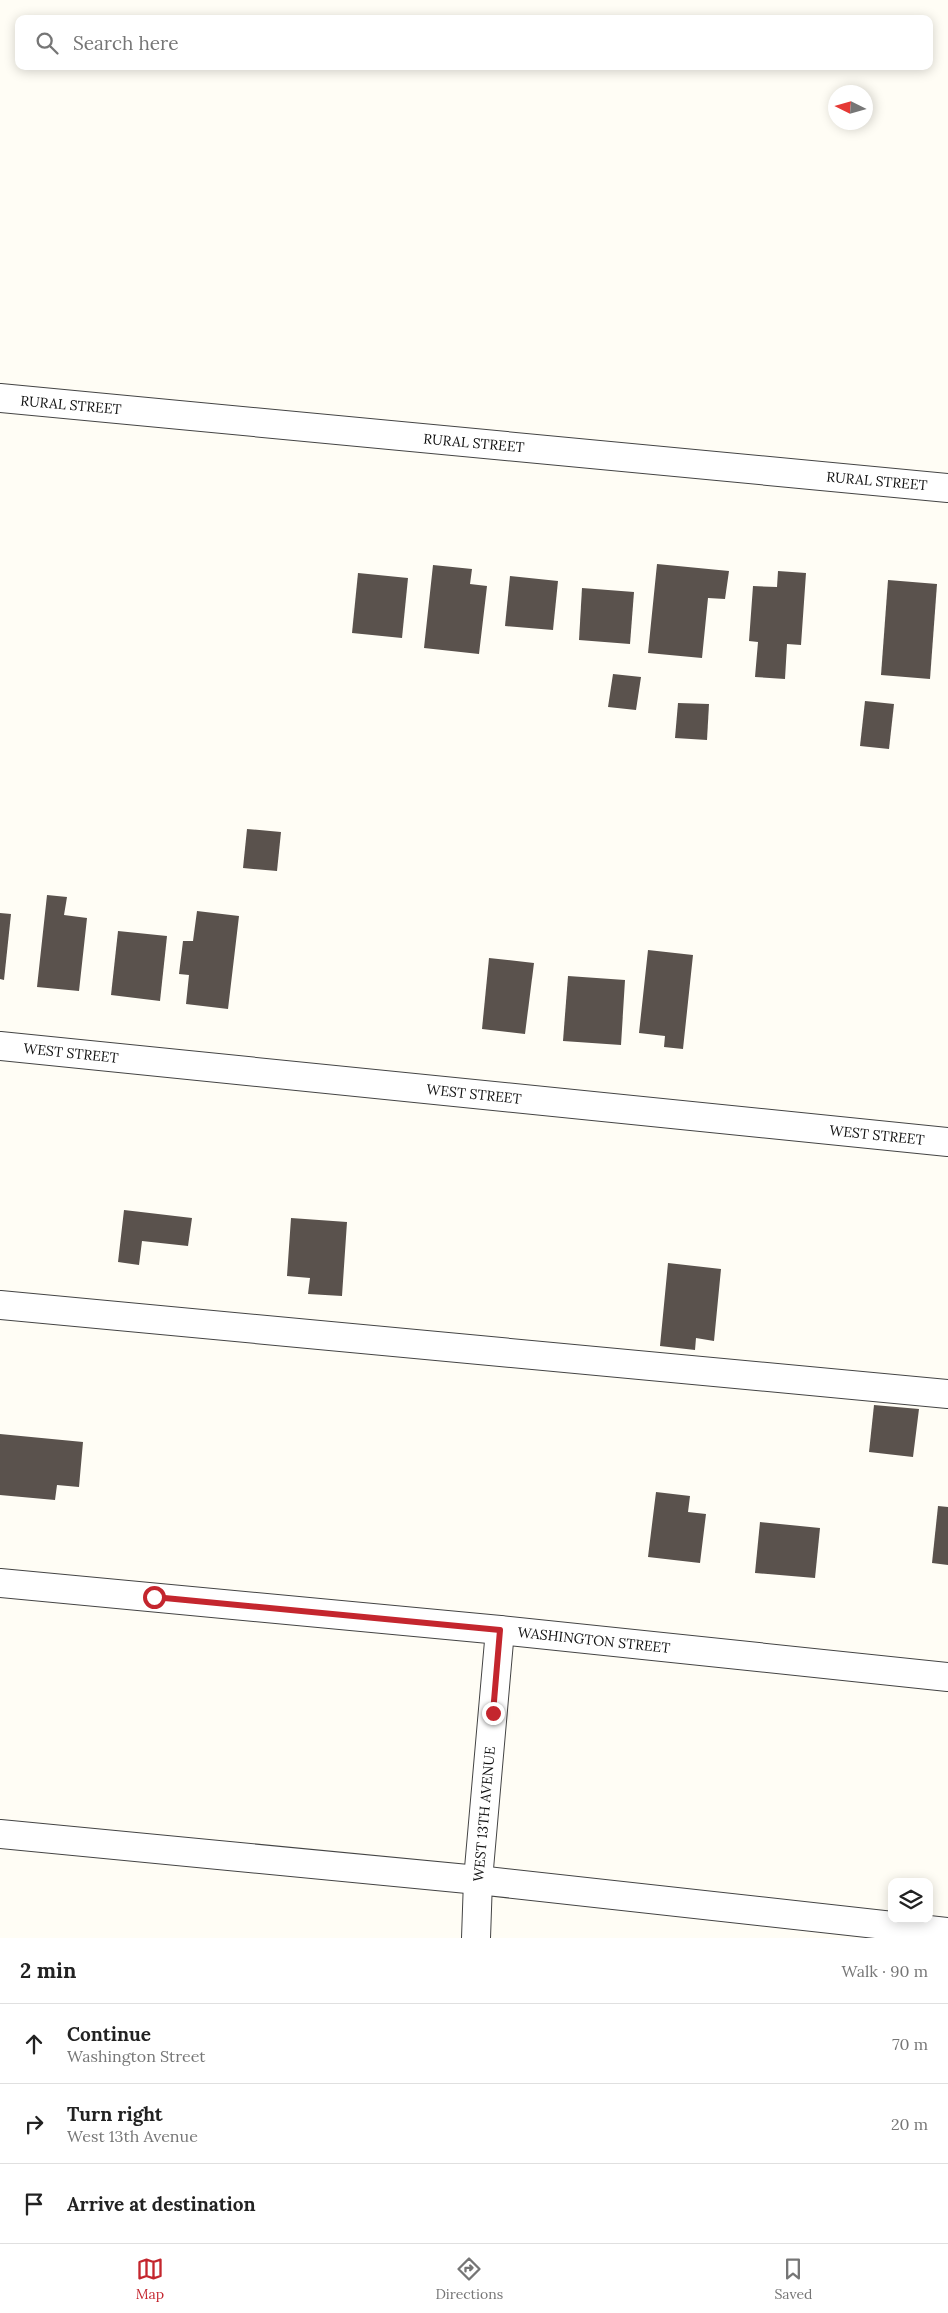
<!DOCTYPE html>
<meta charset="utf-8">
<style>
:root{--surface:#fff;--page:#f2f2f2;--text:#222;--muted:#767676;--line:#e0e0e0;--accent:#c4262e}
body{margin:0;font-family:Lora,serif;background:var(--page);color:var(--text)}
.controls{position:absolute;right:15px;bottom:15px;display:grid;overflow:hidden;border-radius:10px;box-shadow:0 2px 12px #0003}
.controls button{width:45px;height:45px;display:grid;place-items:center;padding:0;border:0;border-bottom:1px solid var(--line);background:var(--surface);color:var(--text);font:25px sans-serif}
.compass{position:absolute;left:828px;top:85px;width:45px;height:45px;border-radius:50%;background:var(--surface);box-shadow:0 2px 12px #0003;rotate:275deg}
.stop{position:absolute;width:15px;height:15px;margin:-11px;border:4px solid #c4262e;border-radius:50%;background:#fff}
.stop.end{background:#c4262e;border-color:#fff;box-shadow:0 1px 5px #0008}
.list{margin:0;padding:0;list-style:none}
h2{display:flex;justify-content:space-between;align-items:center;height:65px;margin:0;padding:0 20px;font-size:21px}
h2 small{font-size:16px;font-weight:400;color:var(--muted)}
.list li{display:grid;grid-template-columns:32px 1fr auto;gap:15px;align-items:center;box-sizing:border-box;height:80px;padding:0 20px;border-top:1px solid var(--line)}
.list b{display:block;font-size:19px;white-space:nowrap}
.list p{margin:0;font-size:16px;white-space:nowrap;color:var(--muted)}
.list em{font-size:16px;font-style:normal;color:var(--muted)}
.icon{flex:none;width:28px;height:28px;fill:none;stroke:currentColor;stroke-width:2;stroke-linecap:round;stroke-linejoin:round}
.map{position:relative;flex:none;width:948px;height:1938px;overflow:hidden}
.search{position:absolute;background:var(--surface);box-shadow:0 2px 12px #0003;left:15px;right:15px;top:15px;height:55px;display:flex;align-items:center;gap:12px;box-sizing:border-box;padding:0 18px;border-radius:10px;color:var(--muted);font-size:19px}
.sheet{height:305px;background:var(--surface)}
nav{display:flex;justify-content:space-around;align-items:center;box-sizing:border-box;height:70px;border-top:1px solid var(--line);background:var(--surface);font-size:14px;color:var(--muted)}
nav a{display:grid;justify-items:center;gap:2px}
nav .on{color:var(--accent)}
.map>svg:first-child{display:block}
</style>
<div class="map">
<svg width="948" height="1938" viewBox="0 0 948 1938">
<rect width="100%" height="100%" fill="#fffdf5"/>
<g fill="#5a524d">
<polygon points="657,564 729,571 725,599 708,598 702,658 648,653"/>
<polygon points="433,565 472,569 470,584 487,586 479,654 424,648"/>
<polygon points="778,571 806,573 801,645 787,644 785,679 755,677 758,642 749,641 753,586 777,587"/>
<polygon points="358,573 408,578 402,638 352,633"/>
<polygon points="510,576 558,581 553,630 505,626"/>
<polygon points="888,580 937,584 930,679 881,675"/>
<polygon points="582,588 634,592 630,644 579,640"/>
<polygon points="613,674 641,677 636,710 608,707"/>
<polygon points="865,701 894,704 889,749 860,746"/>
<polygon points="678,703 709,704 707,740 675,738"/>
<polygon points="247,829 281,832 277,871 243,868"/>
<polygon points="47,895 67,897 64,915 87,918 79,991 37,987"/>
<polygon points="197,911 239,916 228,1009 186,1004 189,975 179,974 183,941 193,941"/>
<polygon points="0,913 11,914 4,980 0,979"/>
<polygon points="118,931 167,936 160,1001 111,995"/>
<polygon points="648,950 693,955 683,1049 664,1047 665,1036 639,1033"/>
<polygon points="489,958 534,963 525,1034 482,1029"/>
<polygon points="568,976 625,980 621,1045 563,1041"/>
<polygon points="124,1210 192,1218 188,1246 142,1241 139,1265 118,1262"/>
<polygon points="291,1218 347,1222 342,1296 308,1294 310,1278 287,1276"/>
<polygon points="668,1263 721,1269 714,1341 696,1338 695,1350 660,1346"/>
<polygon points="874,1405 919,1409 913,1457 869,1452"/>
<polygon points="0,1434 83,1442 79,1487 57,1485 55,1500 0,1495"/>
<polygon points="656,1492 690,1496 688,1512 706,1514 700,1563 648,1557"/>
<polygon points="938,1506 948,1507 948,1565 932,1563"/>
<polygon points="760,1522 820,1528 815,1578 755,1573"/>
</g>
<g fill="none" stroke-linecap="round" stroke-linejoin="round">
<g stroke="#444" stroke-width="30">
<g id="minor">
<polyline points="0,398 948,488"/>
<polyline points="0,1046 948,1142"/>
<polyline points="0,1305 948,1394"/>
<polyline points="0,1583 500,1630 948,1677"/>
<polyline points="0,1834 478,1880 948,1932"/>
<polyline points="476,1938 478,1880 500,1630"/>
</g>
</g>
<use href="#minor" stroke="#fff" stroke-width="28"/>
</g>
<g fill="none" stroke-linecap="round" stroke-linejoin="round">
<polyline stroke="#c4262e" stroke-width="6" points="154,1597 500,1630 493,1713"/>
</g>
<g text-anchor="middle" stroke-width="5" stroke-linejoin="round" paint-order="stroke">
<g font-size="14" fill="#111" stroke="#fff">
<text transform="translate(71 405) rotate(5)" y="5">RURAL STREET</text>
<text transform="translate(474 443) rotate(5)" y="5">RURAL STREET</text>
<text transform="translate(877 481) rotate(5)" y="5">RURAL STREET</text>
<text transform="translate(71 1053) rotate(6)" y="5">WEST STREET</text>
<text transform="translate(474 1094) rotate(6)" y="5">WEST STREET</text>
<text transform="translate(877 1135) rotate(6)" y="5">WEST STREET</text>
<text transform="translate(594 1640) rotate(6)" y="5">WASHINGTON STREET</text>
<text transform="translate(484 1814) rotate(-85)" y="5">WEST 13TH AVENUE</text>
</g>
</g>
</svg>
<div class="controls">
<button><svg class="icon" aria-label="layers" viewBox="0 0 24 24"><path d="M12 4l9 5-9 5-9-5zM3 14l9 5 9-5"/></svg></button>
</div>
<svg class="compass" viewBox="-18 -18 36 36"><path d="M0-13l5 13h-10z" fill="#e53935"/><path d="M0 13l5-13h-10z" fill="#767676"/></svg>
<div class="stop" style="left:154px;top:1597px"></div>
<div class="stop end" style="left:493px;top:1713px"></div>
<div class="search"><svg class="icon" aria-label="search" viewBox="0 0 24 24"><circle cx="10" cy="10" r="6"/><path d="M15 15l6 6"/></svg>Search here</div>
</div>
<section class="sheet">
<h2>2 min<small>Walk · 90 m</small></h2>
<ul class="list">
<li><svg class="icon" aria-label="ahead" viewBox="0 0 24 24"><path d="M12 20V5M6 11l6-6 6 6"/></svg><div><b>Continue</b><p>Washington Street</p></div><em>70 m</em></li>
<li><svg class="icon" aria-label="right" viewBox="0 0 24 24"><path d="M7 20v-9h11M14 6l5 5-5 5"/></svg><div><b>Turn right</b><p>West 13th Avenue</p></div><em>20 m</em></li>
<li><svg class="icon" aria-label="arrive" viewBox="0 0 24 24"><path d="M6 21V4h12l-3 4 3 4H6"/></svg><div><b>Arrive at destination</b></div></li>
</ul>
</section>
<nav>
<a class="on"><svg class="icon" aria-label="map" viewBox="0 0 24 24"><path d="M3 6l6-2 6 2 6-2v14l-6 2-6-2-6 2zM9 4v14M15 6v14"/></svg>Map</a>
<a><svg class="icon" aria-label="directions" viewBox="0 0 24 24"><path d="M12 3l9 9-9 9-9-9zM9 14v-3h6M13 9l2 2-2 2"/></svg>Directions</a>
<a><svg class="icon" aria-label="saved" viewBox="0 0 24 24"><path d="M7 4h10v16l-5-4-5 4z"/></svg>Saved</a>
</nav>
